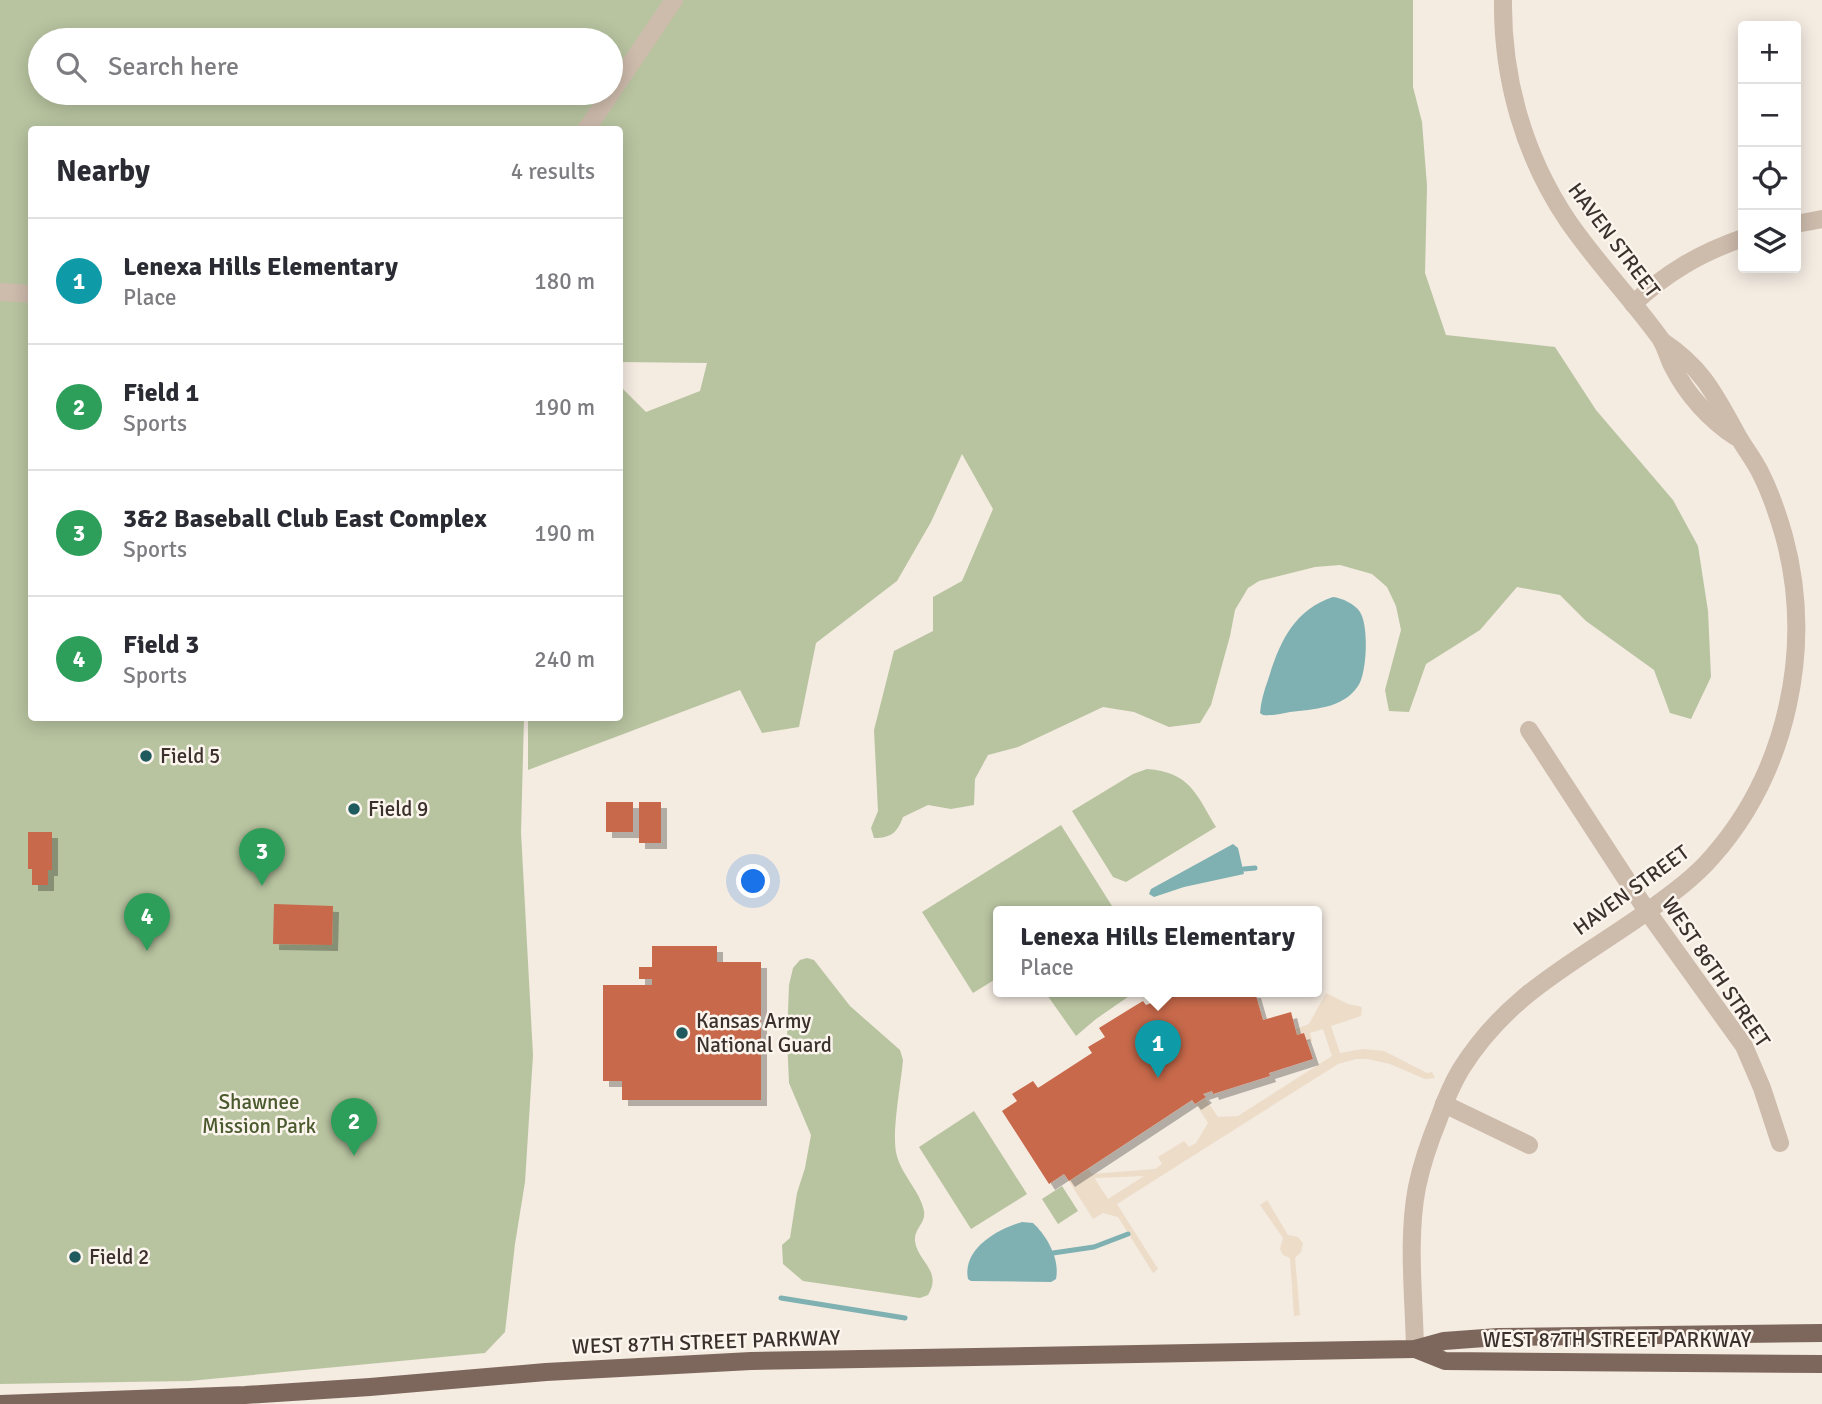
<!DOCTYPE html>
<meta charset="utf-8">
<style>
:root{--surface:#fff;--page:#f7f7f7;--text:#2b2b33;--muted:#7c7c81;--line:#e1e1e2;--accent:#1f5a5e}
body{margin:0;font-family:Signika,sans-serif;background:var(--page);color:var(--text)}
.controls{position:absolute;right:21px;top:21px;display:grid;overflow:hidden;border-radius:7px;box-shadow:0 4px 18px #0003}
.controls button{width:63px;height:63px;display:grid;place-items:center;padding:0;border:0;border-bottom:2px solid var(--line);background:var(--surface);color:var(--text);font:35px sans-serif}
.you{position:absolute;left:754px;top:882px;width:24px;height:24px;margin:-18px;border:5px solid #fff;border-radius:50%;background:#1a73e8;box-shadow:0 0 0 10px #1a73e833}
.badge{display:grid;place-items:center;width:46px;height:46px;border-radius:50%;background:var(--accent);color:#fff;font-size:23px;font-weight:700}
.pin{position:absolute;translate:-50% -58px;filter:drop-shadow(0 2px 4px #0008)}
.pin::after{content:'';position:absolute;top:37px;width:24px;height:21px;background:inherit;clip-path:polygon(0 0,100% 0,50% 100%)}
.popup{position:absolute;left:993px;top:906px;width:329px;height:91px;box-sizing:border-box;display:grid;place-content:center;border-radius:7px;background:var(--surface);filter:drop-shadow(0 2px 5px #0005);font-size:23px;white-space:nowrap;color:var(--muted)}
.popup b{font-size:26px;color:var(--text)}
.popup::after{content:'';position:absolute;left:50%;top:100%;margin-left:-14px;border:14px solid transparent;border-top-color:var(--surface)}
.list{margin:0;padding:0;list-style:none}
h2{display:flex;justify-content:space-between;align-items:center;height:91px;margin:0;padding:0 28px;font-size:30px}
h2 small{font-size:23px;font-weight:400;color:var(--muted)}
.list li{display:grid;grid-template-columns:46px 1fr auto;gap:21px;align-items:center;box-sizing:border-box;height:126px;padding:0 28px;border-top:2px solid var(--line)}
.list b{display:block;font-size:26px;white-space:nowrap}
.list p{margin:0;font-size:23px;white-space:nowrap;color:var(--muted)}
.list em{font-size:23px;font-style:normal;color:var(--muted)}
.icon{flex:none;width:38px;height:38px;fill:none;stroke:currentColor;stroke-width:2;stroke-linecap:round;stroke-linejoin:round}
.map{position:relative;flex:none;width:1822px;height:1404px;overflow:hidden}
.search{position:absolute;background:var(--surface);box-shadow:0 4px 18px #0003;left:28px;top:28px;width:595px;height:77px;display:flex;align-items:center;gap:18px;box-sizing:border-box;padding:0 24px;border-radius:38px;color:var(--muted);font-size:26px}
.panel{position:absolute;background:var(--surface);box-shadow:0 4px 18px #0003;left:28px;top:126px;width:595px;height:595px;border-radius:7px}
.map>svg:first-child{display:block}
</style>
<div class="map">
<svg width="1822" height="1404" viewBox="0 0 1822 1404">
<defs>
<filter id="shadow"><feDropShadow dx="6" dy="6" stdDeviation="0" flood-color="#0004"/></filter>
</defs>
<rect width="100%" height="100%" fill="#f4ebe1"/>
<g fill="#b8c4a0" fill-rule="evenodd">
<path d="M0,0H1413V87L1422,122L1427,186L1425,273L1446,335L1555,347L1596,410L1673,500L1698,546L1708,611L1711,677L1691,719L1670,713L1654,670L1586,621L1560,595L1517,587L1480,630L1426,664L1409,712L1389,711L1385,690L1401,630L1396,606L1387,587L1372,574L1340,565L1315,567L1259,581L1248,588L1235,610L1230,636L1211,705L1200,723L1169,727L1134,712L1103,707L1018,747L988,755L975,779L974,805L951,809L928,805L903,817C897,833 891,838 874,838L871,828L878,811L874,730L894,651L933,631V597L962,581L993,509L962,454L931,522L897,581L816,643L799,727L762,733L740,690L528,770V718H620V386L646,412L700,391L707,363L620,362V130H32V718H524L521,832L533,1055L525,1182L515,1244L505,1332L485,1353L189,1381L0,1384ZM40,40H611V93H40Z"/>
<path d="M1147,769C1190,772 1196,794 1216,827L1126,882L1113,877L1072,811L1133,774Z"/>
<polygon points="1061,825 1112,906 1103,912 999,912 999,977 973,993 922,912"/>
<path d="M807,958L814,960L850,1006L900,1050L903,1060C901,1084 892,1130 896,1152C900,1174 920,1190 924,1211C926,1224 914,1228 915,1241C917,1261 943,1271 928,1295L920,1298L803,1281L783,1264L782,1245L790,1238L797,1193L805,1168L811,1135L789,1083L787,1039L789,985L793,968L800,960Z"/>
<polygon points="1045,992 1135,992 1096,1019 1076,1036"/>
<polygon points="974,1111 1027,1194 971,1229 919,1147"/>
<polygon points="1062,1186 1078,1211 1058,1224 1042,1199"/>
</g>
<g fill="#ecdcc8" fill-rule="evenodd">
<path d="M1326,993L1348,1004L1362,1007L1361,1016L1331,1026L1340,1053L1363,1049L1384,1051L1427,1073L1432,1072L1435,1078L1425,1079L1390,1064L1368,1059H1356L1338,1064L1117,1204L1158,1269L1153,1273L1118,1217L1103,1213L1093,1219L1069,1181L1088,1169L1092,1174L1155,1169L1162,1164L1158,1157L1184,1141L1189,1147L1196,1143L1208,1123L1196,1104L1205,1098L1218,1117L1238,1116L1332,1056L1323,1029L1310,1033L1312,1041L1307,1042L1304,1033L1297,1035L1296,1029L1309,1024ZM1144,1176L1108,1199L1095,1179V1178Z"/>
<polygon points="1267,1200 1288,1235 1298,1237 1303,1243 1301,1252 1295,1258 1300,1315 1294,1316 1290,1258 1283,1255 1280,1249 1283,1238 1260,1205"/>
</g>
<g fill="#7fb0b2">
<path d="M1333,597C1342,598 1355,604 1360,612C1369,626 1367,673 1358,686C1343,709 1313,709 1290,712C1281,714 1272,716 1263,715L1260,713C1261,701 1264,691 1268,680C1279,644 1293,610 1333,597Z"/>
<polygon points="1233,844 1238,848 1244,874 1184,887 1154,897 1149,894 1151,889"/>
<path d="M1022,1222L1033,1223C1047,1236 1060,1259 1056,1279L1051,1282L971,1281L968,1279C962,1249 997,1229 1022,1222Z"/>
</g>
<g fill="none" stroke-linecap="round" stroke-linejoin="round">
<g stroke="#7fb0b2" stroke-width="5">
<polyline points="1244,869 1255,868"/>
<polyline points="1053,1253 1094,1247 1128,1234"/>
<polyline points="781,1298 905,1318"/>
</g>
</g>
<g fill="#c8694b" filter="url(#shadow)">
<rect x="606" y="802" width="27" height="30"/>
<rect x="639" y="802" width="22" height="41"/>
<polygon points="28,832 52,832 52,870 48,870 48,885 32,885 32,869 28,869"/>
<polygon points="274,904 333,906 332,945 273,944"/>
<polygon points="652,946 717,946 717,962 761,962 761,1100 622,1100 622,1081 603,1081 603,985 652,985 652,979 639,979 639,967 652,967"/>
<polygon points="1175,992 1255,992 1263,1020 1291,1012 1297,1035 1304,1033 1313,1059 1269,1073 1270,1076 1213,1094 1212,1091 1203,1094 1206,1097 1195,1104 1192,1100 1069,1181 1064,1174 1049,1184 1002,1111 1017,1101 1012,1094 1033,1081 1038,1088 1092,1053 1088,1047 1105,1037 1099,1028 1133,1007 1143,1001 1146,1005 1159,1000 1159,997"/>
</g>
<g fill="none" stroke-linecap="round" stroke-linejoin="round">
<g stroke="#cdbbac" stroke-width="18">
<path d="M1503,0C1502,78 1524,156 1568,221C1596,262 1631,298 1660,338C1666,347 1668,358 1673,367C1687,395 1710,420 1736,437"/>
<polyline points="586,130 674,0"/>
<polyline points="1796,224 1822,219"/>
<polyline points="0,292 32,294"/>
<path d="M1633,304C1666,273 1700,253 1743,238"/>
<polyline points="1529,730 1647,911 1744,1046 1762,1088 1780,1143"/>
<polyline points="1444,1104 1529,1145"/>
<path d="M1415,1349C1414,1296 1407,1239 1417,1187C1422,1163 1430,1140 1439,1118C1445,1101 1452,1084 1461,1069C1510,991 1577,962 1648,911C1670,895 1694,878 1712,857C1788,771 1814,646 1784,536C1778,515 1771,494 1761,474C1755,461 1746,450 1739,438C1715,395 1704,369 1662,341"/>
</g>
<g stroke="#7d675c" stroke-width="18">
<polyline points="1415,1349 1445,1361 1822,1364"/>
<polyline points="0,1404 245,1395 370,1387 546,1372 751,1361 1415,1349 1444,1341 1498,1337 1822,1333"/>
</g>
</g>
<g fill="#1f5a5e" stroke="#fbf5ee" stroke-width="2.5">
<circle cx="146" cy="756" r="7"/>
<circle cx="354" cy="809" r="7"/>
<circle cx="682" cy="1033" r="7"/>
<circle cx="75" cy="1257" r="7"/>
</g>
<g text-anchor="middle" stroke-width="5" stroke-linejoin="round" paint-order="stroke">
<g font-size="21" fill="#3b302b" stroke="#fbf5ee">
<text transform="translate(1614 240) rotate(53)" y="7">HAVEN STREET</text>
<text transform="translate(1631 890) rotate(-36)" y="7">HAVEN STREET</text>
<text transform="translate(1716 972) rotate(56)" y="7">WEST 86TH STREET</text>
<text x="1617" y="1347">WEST 87TH STREET PARKWAY</text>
<text transform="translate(706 1342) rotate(-2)" y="7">WEST 87TH STREET PARKWAY</text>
</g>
<g font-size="21" fill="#3b302b" stroke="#fbf5ee" text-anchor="start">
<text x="160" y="763">Field 5</text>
<text x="368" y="816">Field 9</text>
<text x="696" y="1028">Kansas Army<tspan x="696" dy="24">National Guard</tspan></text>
<text x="89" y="1264">Field 2</text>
</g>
<g font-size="21" fill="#4a5a2e" stroke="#fbf5ee">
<text x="259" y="1109">Shawnee<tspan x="259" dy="24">Mission Park</tspan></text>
</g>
</g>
</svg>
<div class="controls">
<button>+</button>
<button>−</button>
<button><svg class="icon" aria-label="locate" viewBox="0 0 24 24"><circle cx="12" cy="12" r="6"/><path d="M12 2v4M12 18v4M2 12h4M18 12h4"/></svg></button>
<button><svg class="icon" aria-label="layers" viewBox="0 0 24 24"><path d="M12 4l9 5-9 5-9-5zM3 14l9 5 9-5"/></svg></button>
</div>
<div class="you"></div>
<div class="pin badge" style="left:1158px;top:1078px;background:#0f9aa8">1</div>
<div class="popup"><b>Lenexa Hills Elementary</b>Place</div>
<div class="pin badge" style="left:354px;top:1156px;background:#2e9e5b">2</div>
<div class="pin badge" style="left:262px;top:886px;background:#2e9e5b">3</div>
<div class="pin badge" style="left:147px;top:951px;background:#2e9e5b">4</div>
<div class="search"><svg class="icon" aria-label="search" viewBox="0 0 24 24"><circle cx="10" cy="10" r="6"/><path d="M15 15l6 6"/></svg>Search here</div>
<section class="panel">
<h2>Nearby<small>4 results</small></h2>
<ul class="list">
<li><span class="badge" style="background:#0f9aa8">1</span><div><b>Lenexa Hills Elementary</b><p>Place</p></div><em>180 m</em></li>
<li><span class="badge" style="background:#2e9e5b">2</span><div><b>Field 1</b><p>Sports</p></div><em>190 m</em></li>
<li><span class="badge" style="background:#2e9e5b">3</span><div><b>3&amp;2 Baseball Club East Complex</b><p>Sports</p></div><em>190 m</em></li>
<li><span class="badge" style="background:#2e9e5b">4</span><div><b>Field 3</b><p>Sports</p></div><em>240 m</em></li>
</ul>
</section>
</div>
